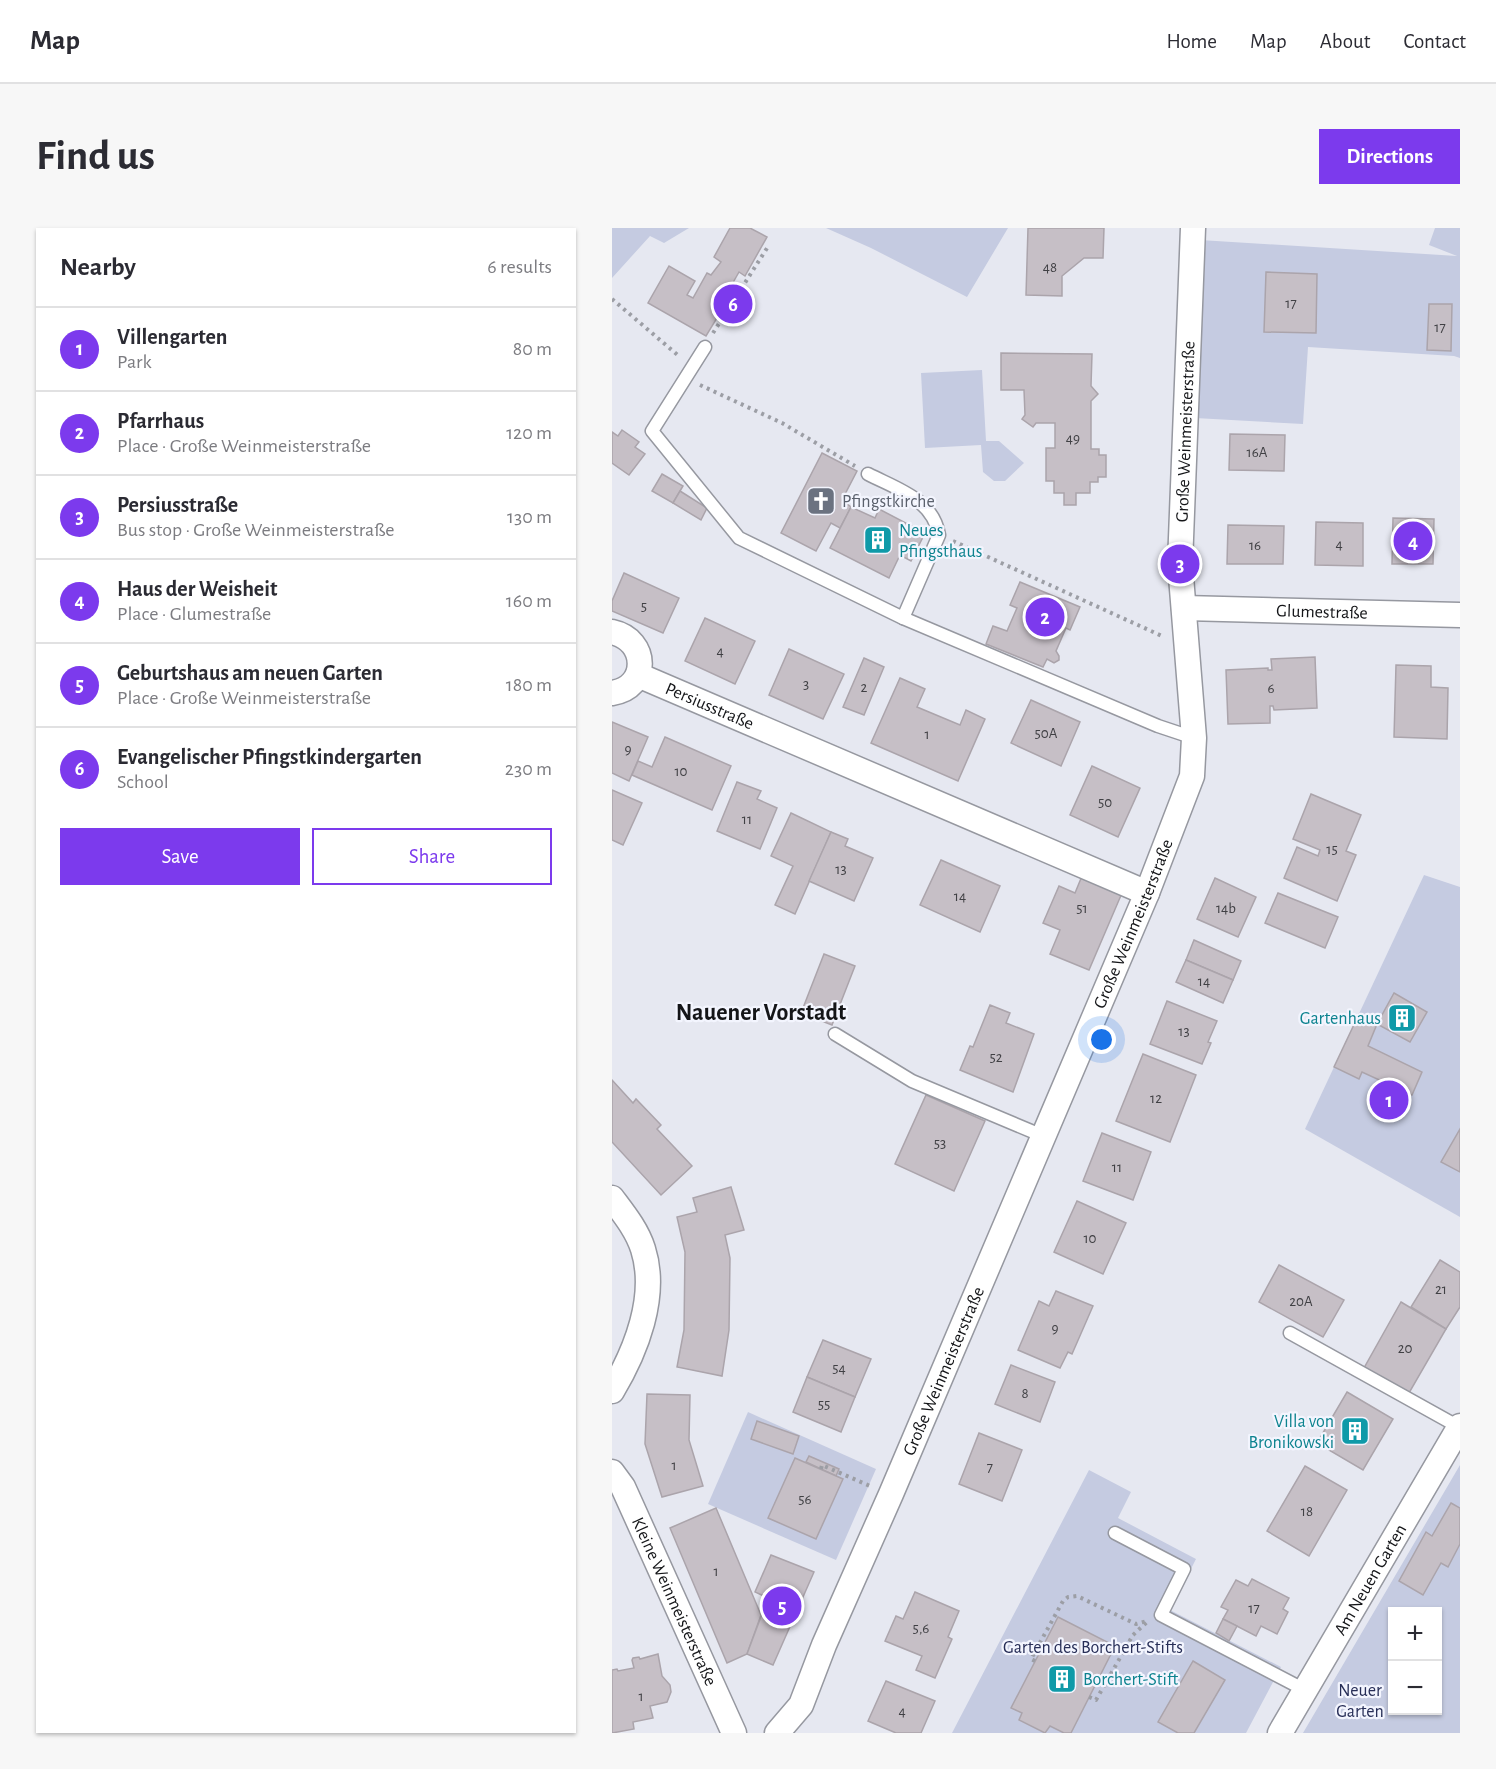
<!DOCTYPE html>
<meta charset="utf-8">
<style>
:root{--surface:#fff;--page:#f7f7f7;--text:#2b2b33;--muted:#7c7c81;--line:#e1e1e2;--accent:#7c3aed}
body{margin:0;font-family:"Alegreya Sans",sans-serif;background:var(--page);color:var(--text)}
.controls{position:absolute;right:18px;bottom:18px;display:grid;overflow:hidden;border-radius:0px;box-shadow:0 2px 4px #0004}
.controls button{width:54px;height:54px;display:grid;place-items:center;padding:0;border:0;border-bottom:2px solid var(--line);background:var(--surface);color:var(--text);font:30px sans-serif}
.you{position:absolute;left:490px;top:812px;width:21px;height:21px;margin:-15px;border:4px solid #fff;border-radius:50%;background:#1a73e8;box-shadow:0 0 0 9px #1a73e833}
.badge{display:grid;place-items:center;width:39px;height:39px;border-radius:50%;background:var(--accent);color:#fff;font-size:20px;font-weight:700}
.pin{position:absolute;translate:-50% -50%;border:3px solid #fff;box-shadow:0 2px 6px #0006}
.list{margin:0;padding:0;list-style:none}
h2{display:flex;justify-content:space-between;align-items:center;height:78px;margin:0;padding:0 24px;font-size:26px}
h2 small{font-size:20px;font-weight:400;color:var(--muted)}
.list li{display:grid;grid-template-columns:39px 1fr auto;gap:18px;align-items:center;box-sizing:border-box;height:84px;padding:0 24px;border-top:2px solid var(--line)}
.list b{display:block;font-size:22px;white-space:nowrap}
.list p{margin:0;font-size:20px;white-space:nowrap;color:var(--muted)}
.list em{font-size:20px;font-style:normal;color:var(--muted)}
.actions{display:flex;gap:12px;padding:18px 24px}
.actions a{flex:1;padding:14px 0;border:2px solid var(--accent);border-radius:0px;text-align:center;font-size:21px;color:var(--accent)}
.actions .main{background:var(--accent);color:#fff}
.map{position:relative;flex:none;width:848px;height:1505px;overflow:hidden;border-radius:0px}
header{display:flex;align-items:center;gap:36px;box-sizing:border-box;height:84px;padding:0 30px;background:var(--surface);border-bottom:2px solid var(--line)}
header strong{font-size:28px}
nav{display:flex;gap:33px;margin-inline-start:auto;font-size:21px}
.intro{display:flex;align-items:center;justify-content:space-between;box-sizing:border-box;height:144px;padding:0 36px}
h1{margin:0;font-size:42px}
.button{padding:15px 27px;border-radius:0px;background:var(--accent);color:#fff;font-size:21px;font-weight:700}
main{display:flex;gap:36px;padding:0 36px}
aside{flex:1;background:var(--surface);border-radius:0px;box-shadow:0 2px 4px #0004}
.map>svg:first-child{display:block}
</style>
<header>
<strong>Map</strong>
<nav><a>Home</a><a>Map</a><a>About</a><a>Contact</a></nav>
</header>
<div class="intro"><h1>Find us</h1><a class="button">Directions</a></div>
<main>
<aside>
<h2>Nearby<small>6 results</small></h2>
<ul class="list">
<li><span class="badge">1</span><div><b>Villengarten</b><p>Park</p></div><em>80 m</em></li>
<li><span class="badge">2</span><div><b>Pfarrhaus</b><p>Place · Große Weinmeisterstraße</p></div><em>120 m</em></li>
<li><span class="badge">3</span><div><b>Persiusstraße</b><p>Bus stop · Große Weinmeisterstraße</p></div><em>130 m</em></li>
<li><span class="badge">4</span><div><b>Haus der Weisheit</b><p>Place · Glumestraße</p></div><em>160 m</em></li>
<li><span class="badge">5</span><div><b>Geburtshaus am neuen Garten</b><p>Place · Große Weinmeisterstraße</p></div><em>180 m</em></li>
<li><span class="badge">6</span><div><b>Evangelischer Pfingstkindergarten</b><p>School</p></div><em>230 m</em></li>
</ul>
<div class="actions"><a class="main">Save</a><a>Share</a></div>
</aside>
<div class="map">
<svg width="848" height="1505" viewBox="0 0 848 1505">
<rect width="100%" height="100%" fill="#e6e8f1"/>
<g fill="#c5cbe1" fill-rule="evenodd">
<polygon points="0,0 77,0 52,15 38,8 0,50"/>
<polygon points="214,0 396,0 355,69 259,20"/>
<polygon points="823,0 848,0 848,130 842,128 696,119 691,196 583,190 588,12 845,28 817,17"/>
<polygon points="370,142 374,213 387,213 412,235 393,253 382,253 371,244 369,217 313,220 309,145"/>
<polygon points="812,647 848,659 848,989 693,901"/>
<polygon points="136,1184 264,1241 224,1332 96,1276"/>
<path d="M848,1237V1505H691ZM780,1384H826V1482H780Z"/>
<polygon points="477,1242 519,1264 506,1290 584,1331 558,1382 669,1439 634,1505 340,1505"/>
</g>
<g fill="#c6bfc6" stroke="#aba4ab" stroke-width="1.5">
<polygon points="118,0 138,0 155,9 133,48 127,44 105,83 108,85 94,108 36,75 57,38 83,53 75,67 81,70 95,45 99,47 109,34 102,29"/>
<polygon points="416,0 492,0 491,30 472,30 450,48 450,68 414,67"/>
<polygon points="654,44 705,46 704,105 652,104"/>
<polygon points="817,76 840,76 839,123 815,122"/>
<polygon points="389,125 480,126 479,158 486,166 479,173 479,221 487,221 487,227 494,227 494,249 486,249 486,254 478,254 478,265 464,265 464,277 452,277 452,265 442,265 442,253 434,253 434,220 443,220 443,195 424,195 421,199 410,191 413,187 412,162 389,162"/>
<polygon points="10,202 27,214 23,219 33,226 17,247 0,235 0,204 6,208"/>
<polygon points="618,206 673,207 672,243 617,242"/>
<polygon points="210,225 245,243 230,272 239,279 228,300 219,295 204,323 169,305"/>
<polygon points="50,246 71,258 61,275 40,263"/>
<polygon points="68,263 95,280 89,292 61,275"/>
<polygon points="239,279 263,290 267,281 313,305 299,333 288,327 277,350 218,320"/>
<polygon points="781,290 822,291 821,336 780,336"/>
<polygon points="704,294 751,295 751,338 703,337"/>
<polygon points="616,297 672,298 671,336 615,336"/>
<polygon points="12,345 67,370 51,405 0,383 0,373"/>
<polygon points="408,354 468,379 458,402 454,400 444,423 447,428 447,432 442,435 435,431 431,439 374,416 381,398 395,403 405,380 398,377"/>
<polygon points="93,390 143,413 123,456 73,433"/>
<polygon points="177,421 232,446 211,491 157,467"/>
<polygon points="703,429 705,480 662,482 661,478 658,478 658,495 616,496 614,442 656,440 656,442 660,442 659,431"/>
<polygon points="252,430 272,439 252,487 231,479"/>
<polygon points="784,437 819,438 819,459 836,460 835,511 782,509"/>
<polygon points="288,450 313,461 305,479 348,497 354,482 373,491 346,553 259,515"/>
<polygon points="419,472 468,494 449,538 399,515"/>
<polygon points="0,494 36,509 17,553 0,545"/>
<polygon points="53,509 119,538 100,582 20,547 26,533 40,539"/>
<polygon points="480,538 528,560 506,609 458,587"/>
<polygon points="125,554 149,563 145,571 165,580 148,621 105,603"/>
<polygon points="0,562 30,575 11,617 0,612"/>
<polygon points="699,566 749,587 734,623 744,627 725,673 672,650 685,619 706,628 708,622 681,611"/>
<polygon points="179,585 219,604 183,686 163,677 181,638 159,628"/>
<polygon points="219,604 236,611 233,618 261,630 242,673 197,653"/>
<polygon points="329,632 388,658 368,704 308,677"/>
<polygon points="470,648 510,665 477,742 438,726 448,702 431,695 447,658 463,665"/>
<polygon points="603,650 644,669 626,709 585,691"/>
<polygon points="666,665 726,689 713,720 653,695"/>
<polygon points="582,712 629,733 621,752 574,732"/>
<polygon points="212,726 243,738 220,797 189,785"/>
<polygon points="574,732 621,752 611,775 564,754"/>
<polygon points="782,765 815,784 798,814 765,796"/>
<polygon points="555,773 605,793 596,814 599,815 590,836 538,816"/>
<polygon points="378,777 398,785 394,795 422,806 401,864 348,842 358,818 361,819"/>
<polygon points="747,786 765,796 756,818 810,844 800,867 750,844 747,851 722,839"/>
<polygon points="531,826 584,847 558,914 504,893"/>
<polygon points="0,852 21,875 24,871 49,897 45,901 80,938 49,967 0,914"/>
<polygon points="314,867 373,893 342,963 283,936"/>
<polygon points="848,901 848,944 829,934"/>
<polygon points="490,905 539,924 521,972 471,953"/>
<polygon points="119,959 132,1002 113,1007 118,1030 117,1102 110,1148 65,1139 72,1102 73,1024 65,989 85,984 81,970"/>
<polygon points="465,973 514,995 491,1046 442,1024"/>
<polygon points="828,1032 848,1044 848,1079 834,1101 799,1079"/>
<polygon points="667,1037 732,1072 711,1109 647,1074"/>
<polygon points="444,1063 481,1078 460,1126 456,1124 448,1140 406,1122 427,1073 437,1078"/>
<polygon points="789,1074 834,1101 797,1165 752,1140"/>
<polygon points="211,1112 259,1131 243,1169 195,1149"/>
<polygon points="399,1137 443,1154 428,1194 383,1176"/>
<polygon points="195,1149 243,1169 229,1204 181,1184"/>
<polygon points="735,1164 781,1191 751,1242 705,1215"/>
<polygon points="35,1166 78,1167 77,1212 91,1258 50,1269 33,1216"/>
<polygon points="145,1193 187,1208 181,1226 139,1211"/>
<polygon points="367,1205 410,1222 390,1273 347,1256"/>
<polygon points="197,1228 227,1241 224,1248 194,1234"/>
<polygon points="183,1230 231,1251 204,1311 156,1290"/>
<polygon points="693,1238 735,1262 697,1328 655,1303"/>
<polygon points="839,1275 848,1280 848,1316 836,1339 829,1335 811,1367 787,1353 814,1304 820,1308"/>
<polygon points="104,1280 149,1387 135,1426 115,1435 58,1300"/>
<polygon points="159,1327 202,1344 161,1437 135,1426 156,1370 143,1364"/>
<polygon points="640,1351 677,1370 671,1381 676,1384 665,1406 649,1398 644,1408 611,1391 616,1382 609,1379 624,1352 636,1358"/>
<polygon points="303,1364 347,1383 336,1409 340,1411 323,1450 304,1442 310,1428 273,1413 284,1388 291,1391"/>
<polygon points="446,1389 503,1418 459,1505 452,1505 438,1498 433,1505 407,1492 410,1485 399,1480"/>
<polygon points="611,1391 625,1398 617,1413 604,1405"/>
<polygon points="46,1426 50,1448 58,1457 59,1464 55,1474 38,1478 41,1490 21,1494 22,1501 0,1505 0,1442 5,1441 6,1443 22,1440 20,1432 21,1430 27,1429 28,1431"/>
<polygon points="581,1433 613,1452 582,1505 566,1505 546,1494"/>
<polygon points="274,1453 323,1473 309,1505 284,1505 256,1493"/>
</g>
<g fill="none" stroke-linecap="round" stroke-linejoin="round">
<g stroke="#9698a0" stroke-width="15">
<g id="service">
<polyline points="93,119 40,203 127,310 291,390 546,498 582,510"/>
<path d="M256,246C285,261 321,271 327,307L291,390"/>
<polyline points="223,806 300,853 431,908"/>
<polyline points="678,1105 847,1199"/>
<polyline points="503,1305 572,1341 549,1387 693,1462"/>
</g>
</g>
<g stroke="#9698a0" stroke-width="27">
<g id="minor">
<path id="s1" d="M572,380L848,387"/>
<path d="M0,404C37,412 37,460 0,465"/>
<path id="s2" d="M26,447L535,665"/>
<path d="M0,970C12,986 25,1002 31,1021C46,1068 24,1123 0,1163"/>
<path id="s3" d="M0,1244L11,1259L122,1505"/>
<path id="s4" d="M165,1505L189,1477L212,1417L279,1266L535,665L580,548L582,510L568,336L581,0"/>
<path id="s5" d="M668,1505L848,1198"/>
</g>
</g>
<g stroke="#9c9ea5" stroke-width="4" stroke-dasharray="3 4.5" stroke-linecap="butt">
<polyline points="116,62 125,67"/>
<polyline points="0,71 68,129"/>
<polyline points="101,105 157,17"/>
<polyline points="88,157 170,195 243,238"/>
<polyline points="341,313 550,408"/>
<polyline points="209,1241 210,1237 258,1258"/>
<polyline points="423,1433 419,1431 451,1373 456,1369 465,1368 524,1396 535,1393"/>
<polyline points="477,1469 484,1472 521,1407 535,1394"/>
</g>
<use href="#service" stroke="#fff" stroke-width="12"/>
<use href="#minor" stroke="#fff" stroke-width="24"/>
</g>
<defs>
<g id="church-square" transform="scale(1.5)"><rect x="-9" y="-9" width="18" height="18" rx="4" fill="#6b7280" stroke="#f3f5fe"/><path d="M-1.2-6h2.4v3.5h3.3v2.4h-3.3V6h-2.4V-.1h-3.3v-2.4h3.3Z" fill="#fff"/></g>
<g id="building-square" transform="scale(1.5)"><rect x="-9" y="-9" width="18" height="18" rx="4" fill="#0f9aa8" stroke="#f3f5fe"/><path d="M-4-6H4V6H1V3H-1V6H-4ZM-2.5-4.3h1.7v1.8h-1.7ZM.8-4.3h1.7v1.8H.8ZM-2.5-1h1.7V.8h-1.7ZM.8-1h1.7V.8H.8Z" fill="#fff"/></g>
</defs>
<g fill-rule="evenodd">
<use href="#church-square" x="209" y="273"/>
<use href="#building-square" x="266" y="312"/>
<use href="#building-square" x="790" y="790"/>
<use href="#building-square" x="743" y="1203"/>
<use href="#building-square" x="450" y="1451"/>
</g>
<g text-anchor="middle" stroke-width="4.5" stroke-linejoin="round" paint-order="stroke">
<g font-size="15" fill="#404044">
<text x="438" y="44">48</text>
<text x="679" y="80">17</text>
<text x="828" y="104">17</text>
<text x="461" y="215">49</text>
<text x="645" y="229">16A</text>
<text x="727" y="321">4</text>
<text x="643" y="322">16</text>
<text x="32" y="383">5</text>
<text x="108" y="428">4</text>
<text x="194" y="461">3</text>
<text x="252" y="464">2</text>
<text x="659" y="465">6</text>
<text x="434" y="510">50A</text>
<text x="315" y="511">1</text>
<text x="16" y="526">9</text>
<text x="69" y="548">10</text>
<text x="493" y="579">50</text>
<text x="135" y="596">11</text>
<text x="720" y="626">15</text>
<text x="229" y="646">13</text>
<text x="348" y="673">14</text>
<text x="470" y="685">51</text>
<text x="614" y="685">14b</text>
<text x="592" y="758">14</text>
<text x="572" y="808">13</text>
<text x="384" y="834">52</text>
<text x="544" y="875">12</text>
<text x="328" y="920">53</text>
<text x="505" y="944">11</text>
<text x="478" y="1015">10</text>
<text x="829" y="1066">21</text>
<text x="689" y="1078">20A</text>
<text x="443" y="1105">9</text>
<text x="793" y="1125">20</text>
<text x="227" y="1145">54</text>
<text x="413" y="1170">8</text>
<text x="212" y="1181">55</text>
<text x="62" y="1242">1</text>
<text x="378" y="1244">7</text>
<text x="193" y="1276">56</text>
<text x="695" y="1288">18</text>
<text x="104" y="1348">1</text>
<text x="642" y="1385">17</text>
<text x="309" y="1405">5,6</text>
<text x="29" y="1473">1</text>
<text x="290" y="1488">4</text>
</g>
<g font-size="18" fill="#141518" stroke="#f3f5fe">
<text dy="6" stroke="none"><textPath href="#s4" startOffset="1390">Große Weinmeisterstraße</textPath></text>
<text dy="6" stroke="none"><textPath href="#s1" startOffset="138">Glumestraße</textPath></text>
<text dy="6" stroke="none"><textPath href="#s2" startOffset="78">Persiusstraße</textPath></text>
<text dy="6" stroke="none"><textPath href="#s4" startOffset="886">Große Weinmeisterstraße</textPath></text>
<text dy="6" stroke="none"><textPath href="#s4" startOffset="400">Große Weinmeisterstraße</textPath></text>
<text dy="6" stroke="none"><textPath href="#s5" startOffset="178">Am Neuen Garten</textPath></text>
<text dy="6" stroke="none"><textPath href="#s3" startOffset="144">Kleine Weinmeisterstraße</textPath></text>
</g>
<g font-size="18" fill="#5b616d" stroke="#f3f5fe" text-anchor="start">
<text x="230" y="279">Pfingstkirche</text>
</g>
<g font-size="18" fill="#0d838f" stroke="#f3f5fe" text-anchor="start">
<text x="287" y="308">Neues<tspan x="287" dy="21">Pfingsthaus</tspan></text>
<text x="769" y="796" text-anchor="end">Gartenhaus</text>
<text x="722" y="1199" text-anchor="end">Villa von<tspan x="722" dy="21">Bronikowski</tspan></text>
<text x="471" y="1457">Borchert-Stift</text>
</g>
<g font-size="18" fill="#272e57" stroke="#f3f5fe">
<text x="481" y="1425">Garten des Borchert-Stifts</text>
<text x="748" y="1468">Neuer<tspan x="748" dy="21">Garten</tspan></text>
</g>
<g font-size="24" font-weight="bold" fill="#141518" stroke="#f3f5fe">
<text x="149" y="792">Nauener Vorstadt</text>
</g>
</g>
</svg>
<div class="controls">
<button>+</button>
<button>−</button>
</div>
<div class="you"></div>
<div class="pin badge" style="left:777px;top:872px">1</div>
<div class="pin badge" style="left:433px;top:389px">2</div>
<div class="pin badge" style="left:568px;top:336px">3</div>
<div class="pin badge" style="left:801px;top:313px">4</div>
<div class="pin badge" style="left:170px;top:1378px">5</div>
<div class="pin badge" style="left:121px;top:76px">6</div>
</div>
</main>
